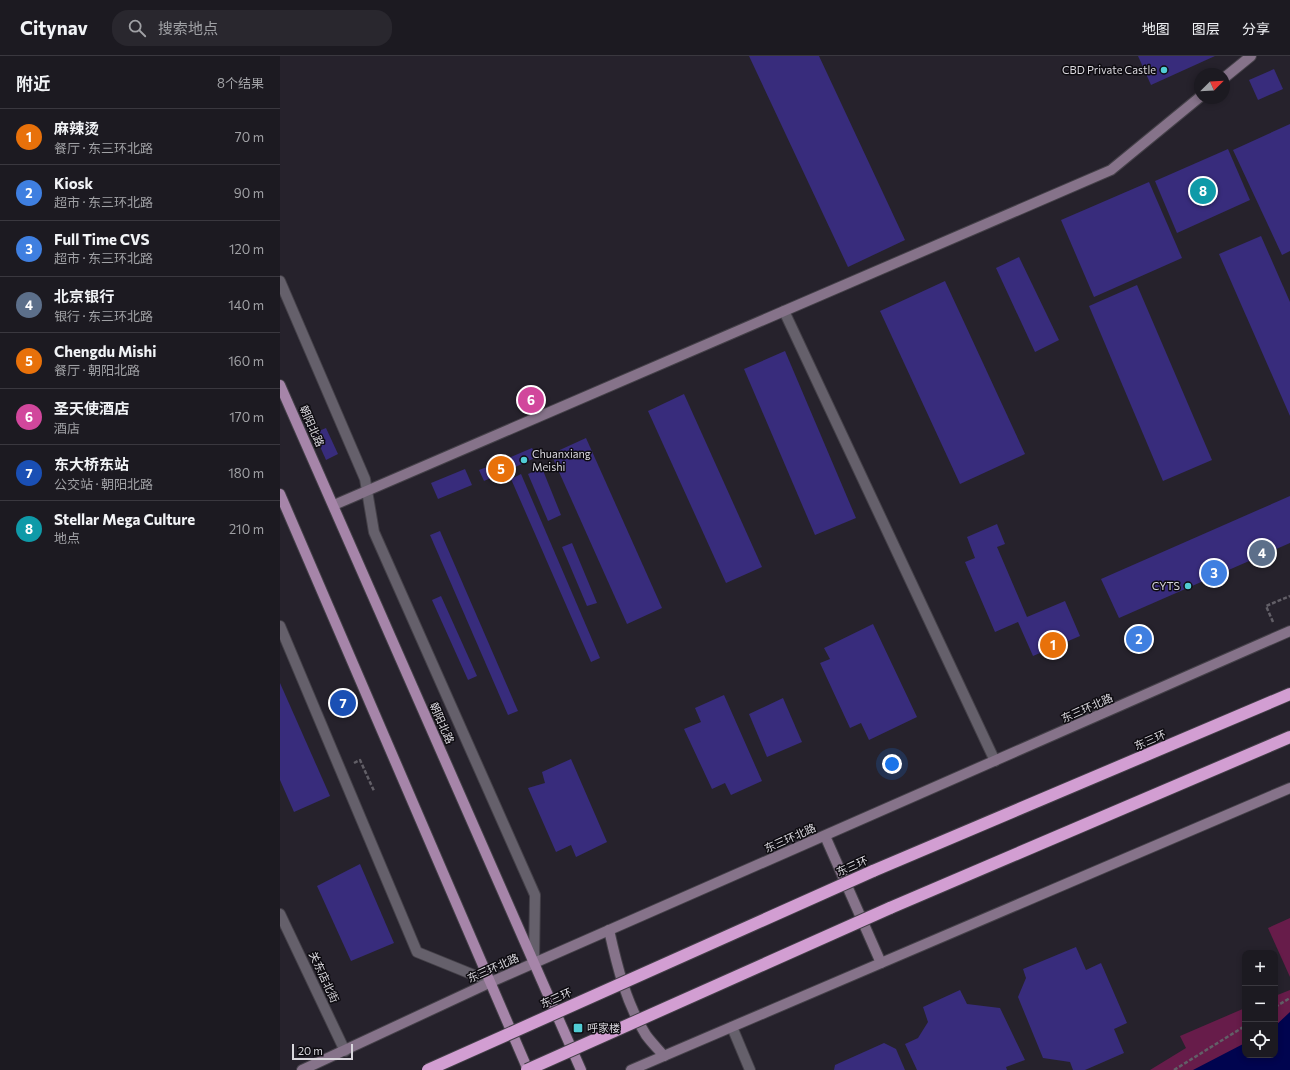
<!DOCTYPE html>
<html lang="zh">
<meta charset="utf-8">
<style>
:root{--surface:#1c1a21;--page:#29272e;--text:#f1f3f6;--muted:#a0a1a5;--line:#3a383f;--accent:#2563eb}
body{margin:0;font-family:Commissioner,"Noto Sans SC",sans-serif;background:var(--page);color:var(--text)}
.controls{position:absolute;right:12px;bottom:12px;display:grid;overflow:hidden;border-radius:8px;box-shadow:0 2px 6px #0003}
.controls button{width:36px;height:36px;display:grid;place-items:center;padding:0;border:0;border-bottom:1px solid var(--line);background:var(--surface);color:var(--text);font:20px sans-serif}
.compass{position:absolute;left:914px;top:12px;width:36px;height:36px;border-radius:50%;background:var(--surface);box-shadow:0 2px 6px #0003;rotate:66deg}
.scale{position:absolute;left:12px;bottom:10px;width:61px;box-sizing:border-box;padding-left:4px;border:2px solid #d9d7dd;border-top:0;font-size:11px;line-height:14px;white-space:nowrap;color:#d9d7dd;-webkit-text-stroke:3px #0e0c11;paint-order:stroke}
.you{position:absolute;left:612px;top:708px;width:14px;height:14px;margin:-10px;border:3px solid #fff;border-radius:50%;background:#1a73e8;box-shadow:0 0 0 6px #1a73e833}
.badge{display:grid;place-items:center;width:26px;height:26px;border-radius:50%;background:var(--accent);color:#fff;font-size:13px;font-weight:700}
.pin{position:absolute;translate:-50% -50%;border:2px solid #fff;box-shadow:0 1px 4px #0006}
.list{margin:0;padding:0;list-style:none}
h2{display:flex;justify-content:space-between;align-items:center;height:52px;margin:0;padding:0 16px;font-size:17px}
h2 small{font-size:13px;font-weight:400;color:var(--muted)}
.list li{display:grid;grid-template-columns:26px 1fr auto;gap:12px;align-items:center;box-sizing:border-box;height:56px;padding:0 16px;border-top:1px solid var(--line)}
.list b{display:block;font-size:15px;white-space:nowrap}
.list p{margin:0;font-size:13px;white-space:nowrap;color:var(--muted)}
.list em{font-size:13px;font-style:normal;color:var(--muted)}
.icon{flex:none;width:22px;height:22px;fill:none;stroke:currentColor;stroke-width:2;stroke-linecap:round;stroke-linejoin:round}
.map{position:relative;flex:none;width:1010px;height:1014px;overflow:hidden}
header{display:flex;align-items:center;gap:24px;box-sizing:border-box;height:56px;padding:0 20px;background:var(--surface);border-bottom:1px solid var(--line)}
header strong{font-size:19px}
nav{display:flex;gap:22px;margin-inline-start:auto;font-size:14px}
.search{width:280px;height:36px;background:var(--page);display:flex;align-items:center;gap:10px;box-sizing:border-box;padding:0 14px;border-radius:16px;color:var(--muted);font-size:15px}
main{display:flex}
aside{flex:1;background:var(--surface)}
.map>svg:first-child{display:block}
</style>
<header>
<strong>Citynav</strong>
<div class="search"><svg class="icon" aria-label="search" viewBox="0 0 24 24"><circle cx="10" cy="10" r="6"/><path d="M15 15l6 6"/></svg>搜索地点</div>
<nav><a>地图</a><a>图层</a><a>分享</a></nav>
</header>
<main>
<aside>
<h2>附近<small>8个结果</small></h2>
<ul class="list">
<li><span class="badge" style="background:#e8710a">1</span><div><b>麻辣烫</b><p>餐厅 · 东三环北路</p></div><em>70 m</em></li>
<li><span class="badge" style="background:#3f7fe0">2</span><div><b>Kiosk</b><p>超市 · 东三环北路</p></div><em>90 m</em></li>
<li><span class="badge" style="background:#3f7fe0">3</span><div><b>Full Time CVS</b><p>超市 · 东三环北路</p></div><em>120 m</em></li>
<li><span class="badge" style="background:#5c6f8a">4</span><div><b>北京银行</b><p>银行 · 东三环北路</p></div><em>140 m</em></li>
<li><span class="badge" style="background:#e8710a">5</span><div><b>Chengdu Mishi</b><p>餐厅 · 朝阳北路</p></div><em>160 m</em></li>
<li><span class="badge" style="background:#d1479c">6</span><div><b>圣天使酒店</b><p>酒店</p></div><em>170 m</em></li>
<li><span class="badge" style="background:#1a4fb4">7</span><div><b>东大桥东站</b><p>公交站 · 朝阳北路</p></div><em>180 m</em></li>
<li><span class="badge" style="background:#0f9aa8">8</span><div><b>Stellar Mega Culture</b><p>地点</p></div><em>210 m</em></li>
</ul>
</aside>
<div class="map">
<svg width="1010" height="1014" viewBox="0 0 1010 1014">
<rect width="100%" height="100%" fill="#26222c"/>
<g fill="#671c4a">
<polygon points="1010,862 1010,921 988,872"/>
<polygon points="1010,934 1010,1014 870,1014 906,992 900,980 965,952 965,999 995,999 995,940"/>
</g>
<polygon fill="#00044f" points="1010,956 1010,1014 913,1014 965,987 965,999 995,999 995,970"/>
<g fill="#382c7c">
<polygon points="469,0 539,0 625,184 568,211"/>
<polygon points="858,0 935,0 871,29"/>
<polygon points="994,13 1003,33 978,44 969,24"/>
<polygon points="1010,68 1010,195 1002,199 953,94"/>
<polygon points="948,93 970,144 897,177 875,125"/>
<polygon points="869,126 902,202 814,241 781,164"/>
<polygon points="981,180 1010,246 1010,360 939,198"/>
<polygon points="739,201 779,284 755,296 716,212"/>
<polygon points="665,225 745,398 680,428 600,255"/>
<polygon points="857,229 932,404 883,425 809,250"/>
<polygon points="505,295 576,462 535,479 464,313"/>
<polygon points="404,338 482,511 446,527 368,355"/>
<polygon points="46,372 58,398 46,404 34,377"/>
<polygon points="306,382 382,552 347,568 271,398"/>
<polygon points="252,392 257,401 231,413 226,403"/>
<polygon points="220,406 224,416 204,425 199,414"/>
<polygon points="262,412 281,459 268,465 248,418"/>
<polygon points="185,413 192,429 158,443 151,427"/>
<polygon points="241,418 320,602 311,606 231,423"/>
<polygon points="1010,440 1010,487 839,562 821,523"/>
<polygon points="717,468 725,488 717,491 747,561 785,545 800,580 753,600 738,566 715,576 685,506 695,502 687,481"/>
<polygon points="160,475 238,655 228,659 150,479"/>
<polygon points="292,487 317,547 307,550 282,491"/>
<polygon points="161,540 197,620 188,624 152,544"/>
<polygon points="593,568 637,661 589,684 581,667 570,672 540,607 550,603 544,592"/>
<polygon points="0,627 50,740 14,756 0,724"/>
<polygon points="444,639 482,725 451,739 445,727 432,733 404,673 421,666 415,652"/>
<polygon points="503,642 522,686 487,701 469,658"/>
<polygon points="291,703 327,786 296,801 291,789 276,796 248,732 265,727 262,716"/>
<polygon points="80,808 114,887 71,905 37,830"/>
<polygon points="796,891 806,914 821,907 847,967 834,973 844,997 805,1014 793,1014 790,1006 763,1002 738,941 746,922 743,913"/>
<polygon points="680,934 687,948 720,952 745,1004 726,1011 727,1014 637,1014 625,988 638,982 648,966 643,951"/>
<polygon points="604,987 616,993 625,1014 554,1014 555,1009"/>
</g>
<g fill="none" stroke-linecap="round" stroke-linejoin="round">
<g stroke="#444048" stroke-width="12">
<g id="street">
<polyline points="0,225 85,423 94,476 255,839 254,907"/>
<polyline points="504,255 715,705"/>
<polyline points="0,570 137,896 211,926"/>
<polyline points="0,858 65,995"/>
<polyline points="452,971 470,1014"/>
</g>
</g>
<g stroke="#444048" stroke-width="12">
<g id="secondary">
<polyline points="944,22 971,0"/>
<polyline points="54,449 831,114 920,41"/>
<polyline points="545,780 601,907"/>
<path d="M329,874C337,910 346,947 366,979C371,986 378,993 384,1000"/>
<polyline points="22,1014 211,926 1010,575"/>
<polyline points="351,1014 1010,732"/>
</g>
</g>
<g stroke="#444048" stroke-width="12">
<g id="primary">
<polyline points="0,329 301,1014"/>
<polyline points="0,438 248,1014"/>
</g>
</g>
<g stroke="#444048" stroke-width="14">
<g id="highway">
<polyline points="593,815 1010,638"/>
<polyline points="610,852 1010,681"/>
</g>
</g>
<g stroke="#625f67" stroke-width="2.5" stroke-dasharray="4 2" stroke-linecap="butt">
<polyline points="993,566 986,550 1010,540"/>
<polyline points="74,707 80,704 94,735"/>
<polyline points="995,951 1010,942"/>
<polyline points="894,1014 965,970"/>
</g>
<use href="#street" stroke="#65606b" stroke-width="10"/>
<use href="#secondary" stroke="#86738a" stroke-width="10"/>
<use href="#primary" stroke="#a685a9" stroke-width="10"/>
<use href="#highway" stroke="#d29ed2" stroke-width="12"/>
<g stroke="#444048" stroke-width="14" stroke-linecap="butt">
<g id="highway-bridge">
<polyline points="148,1014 593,815"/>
<polyline points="247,1014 610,852"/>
</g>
</g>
<use href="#highway-bridge" stroke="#d29ed2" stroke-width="12"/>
</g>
<g fill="#51ccd4" stroke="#0e0c11" stroke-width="1.5">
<circle cx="884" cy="14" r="4"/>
<circle cx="244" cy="404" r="4"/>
<circle cx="908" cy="530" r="4"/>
<rect x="293" y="967" width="10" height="10" rx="2"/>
</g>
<g text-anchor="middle" stroke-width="3" stroke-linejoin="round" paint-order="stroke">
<g font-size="11" fill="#d9d7dd" stroke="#0e0c11" text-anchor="end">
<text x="876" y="18">CBD Private Castle</text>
<text x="252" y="402" text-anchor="start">Chuanxiang<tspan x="252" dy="13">Meishi</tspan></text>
<text x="900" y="534">CYTS</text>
<text x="307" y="976" text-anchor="start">呼家楼</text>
</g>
<g font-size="11" fill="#d9d7dd" stroke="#0e0c11">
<text transform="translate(32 370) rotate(66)" y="4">朝阳北路</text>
<text transform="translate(807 652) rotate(-24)" y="4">东三环北路</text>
<text transform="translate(162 667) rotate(66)" y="4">朝阳北路</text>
<text transform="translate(870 684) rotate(-23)" y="4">东三环</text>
<text transform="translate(510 782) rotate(-24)" y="4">东三环北路</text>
<text transform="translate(572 810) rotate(-24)" y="4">东三环</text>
<text transform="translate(213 912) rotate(-24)" y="4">东三环北路</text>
<text transform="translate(44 921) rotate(65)" y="4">关东店北街</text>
<text transform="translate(276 942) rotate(-24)" y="4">东三环</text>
</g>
</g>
</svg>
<div class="controls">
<button>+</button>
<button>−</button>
<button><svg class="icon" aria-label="locate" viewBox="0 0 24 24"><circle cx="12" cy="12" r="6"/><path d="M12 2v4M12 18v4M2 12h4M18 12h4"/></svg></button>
</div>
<svg class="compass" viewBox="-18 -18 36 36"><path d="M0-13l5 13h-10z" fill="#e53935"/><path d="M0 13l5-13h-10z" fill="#a0a1a5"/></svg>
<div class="scale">20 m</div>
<div class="you"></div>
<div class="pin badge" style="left:773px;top:589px;background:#e8710a">1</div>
<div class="pin badge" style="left:859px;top:583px;background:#3f7fe0">2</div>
<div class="pin badge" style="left:934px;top:517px;background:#3f7fe0">3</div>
<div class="pin badge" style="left:982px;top:497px;background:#5c6f8a">4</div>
<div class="pin badge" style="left:221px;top:413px;background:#e8710a">5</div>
<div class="pin badge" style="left:251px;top:344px;background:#d1479c">6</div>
<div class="pin badge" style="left:63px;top:647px;background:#1a4fb4">7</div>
<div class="pin badge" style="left:923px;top:135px;background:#0f9aa8">8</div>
</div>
</main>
